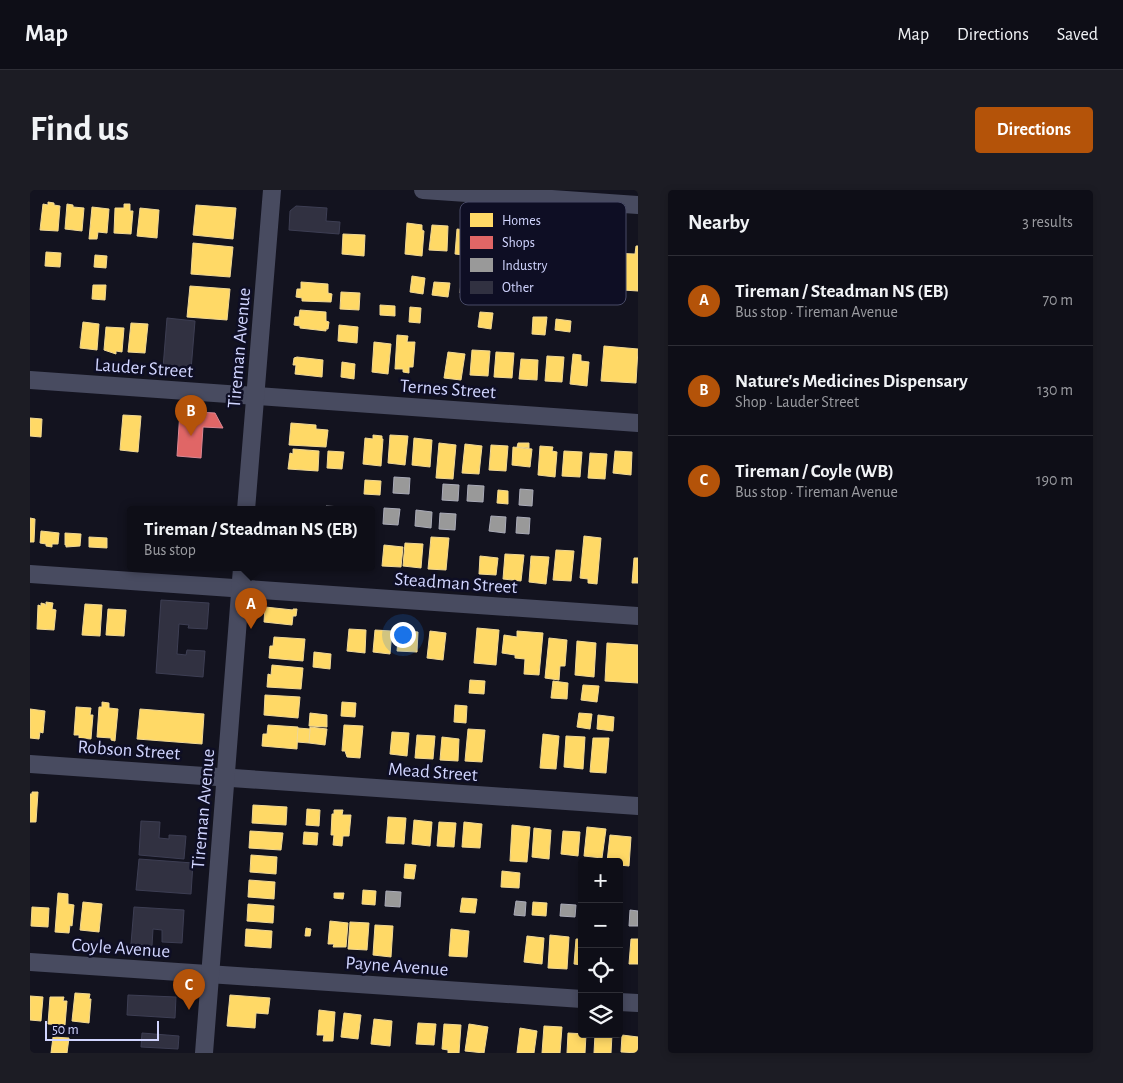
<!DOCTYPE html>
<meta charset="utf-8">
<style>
:root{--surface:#0e0e17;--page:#1c1c24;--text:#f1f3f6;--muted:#9b9ca1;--line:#2e2e36;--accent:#b45309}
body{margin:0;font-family:"Alegreya Sans",sans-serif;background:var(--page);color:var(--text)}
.controls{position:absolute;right:15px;bottom:15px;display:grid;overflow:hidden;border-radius:5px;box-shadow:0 2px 8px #0003}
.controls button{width:45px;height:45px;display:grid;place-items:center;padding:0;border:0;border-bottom:1px solid var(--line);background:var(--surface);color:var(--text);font:25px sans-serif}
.scale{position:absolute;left:15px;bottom:12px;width:114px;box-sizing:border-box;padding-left:5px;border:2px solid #d1d5ff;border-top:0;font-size:14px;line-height:18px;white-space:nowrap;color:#d1d5ff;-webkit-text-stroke:4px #0e0e24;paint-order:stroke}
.you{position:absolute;left:372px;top:444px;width:18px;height:18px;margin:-12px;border:4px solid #fff;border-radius:50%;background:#1a73e8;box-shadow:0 0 0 8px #1a73e833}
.badge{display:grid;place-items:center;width:32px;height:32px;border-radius:50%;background:var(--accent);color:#fff;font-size:16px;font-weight:700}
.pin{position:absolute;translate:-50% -41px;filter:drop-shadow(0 1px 2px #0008)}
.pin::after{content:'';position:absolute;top:26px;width:18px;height:15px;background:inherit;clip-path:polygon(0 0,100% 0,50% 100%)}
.popup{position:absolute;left:97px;top:316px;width:248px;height:65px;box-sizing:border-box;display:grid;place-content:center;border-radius:5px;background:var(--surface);filter:drop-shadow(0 1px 4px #0005);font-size:16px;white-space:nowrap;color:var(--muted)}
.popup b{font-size:19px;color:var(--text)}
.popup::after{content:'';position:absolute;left:50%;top:100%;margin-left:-10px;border:10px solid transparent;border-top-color:var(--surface)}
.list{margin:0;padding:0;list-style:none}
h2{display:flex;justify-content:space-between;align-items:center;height:65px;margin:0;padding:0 20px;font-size:21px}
h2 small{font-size:16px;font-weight:400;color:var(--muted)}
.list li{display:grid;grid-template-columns:32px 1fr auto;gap:15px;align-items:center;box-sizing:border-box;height:90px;padding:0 20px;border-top:1px solid var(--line)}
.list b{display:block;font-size:19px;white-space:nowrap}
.list p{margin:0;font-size:16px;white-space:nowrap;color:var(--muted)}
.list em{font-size:16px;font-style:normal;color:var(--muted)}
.icon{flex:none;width:28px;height:28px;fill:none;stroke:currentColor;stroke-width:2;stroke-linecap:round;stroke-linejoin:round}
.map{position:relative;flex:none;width:608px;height:863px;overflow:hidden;border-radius:5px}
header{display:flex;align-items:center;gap:30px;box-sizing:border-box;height:70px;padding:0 25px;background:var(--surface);border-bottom:1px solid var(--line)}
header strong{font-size:24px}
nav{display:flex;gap:28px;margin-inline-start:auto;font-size:18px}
.intro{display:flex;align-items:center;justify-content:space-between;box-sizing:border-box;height:120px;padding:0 30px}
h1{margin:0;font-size:35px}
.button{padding:12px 22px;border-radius:5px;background:var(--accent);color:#fff;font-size:18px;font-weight:700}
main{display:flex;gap:30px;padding:0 30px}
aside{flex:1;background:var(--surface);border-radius:5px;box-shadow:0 2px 8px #0003}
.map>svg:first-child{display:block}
</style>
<header>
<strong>Map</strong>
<nav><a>Map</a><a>Directions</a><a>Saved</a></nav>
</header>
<div class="intro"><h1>Find us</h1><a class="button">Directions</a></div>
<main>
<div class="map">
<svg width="608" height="863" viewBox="0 0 608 863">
<rect width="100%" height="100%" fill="#13131f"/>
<g fill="#ffd966" stroke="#f1d894">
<polygon points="18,12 24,13 24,15 30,16 28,41 10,40 13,14 18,15"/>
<polygon points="37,14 43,15 43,17 54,18 52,41 35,39"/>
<polygon points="94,14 100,14 100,21 103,21 101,44 84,43 85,18 94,18"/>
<polygon points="166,15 206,18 203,49 163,45"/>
<polygon points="62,17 79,19 77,43 68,42 67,49 59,49"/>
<polygon points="110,18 129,20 127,48 107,46"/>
<polygon points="377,33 392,35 392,40 394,41 392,66 375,64"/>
<polygon points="402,35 418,36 417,61 399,60"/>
<polygon points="427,39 444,41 442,66 425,64"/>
<polygon points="451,41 469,42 466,67 449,66"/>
<polygon points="313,44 335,45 334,66 312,64"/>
<polygon points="477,45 494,47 492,72 475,71"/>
<polygon points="502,45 519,46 517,71 500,70"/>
<polygon points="553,45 572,47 569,76 550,74"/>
<polygon points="526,49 544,50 542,75 524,74"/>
<polygon points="163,53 203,57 200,87 161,84"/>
<polygon points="606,56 608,56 608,101 578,99 580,63 605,64"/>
<polygon points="16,62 31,63 30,77 15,76"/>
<polygon points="65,65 77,66 76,78 64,77"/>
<polygon points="382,86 395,88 393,104 380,102"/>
<polygon points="431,91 444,92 443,104 430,103"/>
<polygon points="271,92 298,94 298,103 302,104 301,112 272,111 272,108 266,107 267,99 271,99"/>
<polygon points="404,92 420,93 418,107 402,105"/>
<polygon points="454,94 470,96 469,110 453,109"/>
<polygon points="63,95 76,95 75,110 62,109"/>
<polygon points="480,95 494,97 493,112 479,110"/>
<polygon points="530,95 544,97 542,114 528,112"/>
<polygon points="160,96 200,99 197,130 157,127"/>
<polygon points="508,97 519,99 517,113 506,111"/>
<polygon points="311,102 330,103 329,120 310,119"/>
<polygon points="350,115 365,116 365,126 350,125"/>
<polygon points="380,117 391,118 390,133 379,132"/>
<polygon points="270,120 296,122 296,131 299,132 298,139 296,139 296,141 270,138 270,136 264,135 265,127 269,127"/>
<polygon points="450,122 463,123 461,139 448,137"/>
<polygon points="503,127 517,127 515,145 502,144"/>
<polygon points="526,129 541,131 540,142 525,140"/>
<polygon points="53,132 69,134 67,160 50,158"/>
<polygon points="101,133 118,134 115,163 98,162"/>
<polygon points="309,135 328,137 327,153 308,151"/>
<polygon points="76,137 94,138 92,162 86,161 86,164 74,160"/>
<polygon points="367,145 378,146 377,152 385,152 383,177 379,177 379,183 373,182 373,179 365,179"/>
<polygon points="344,152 361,154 358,184 342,182"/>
<polygon points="574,156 608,159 606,193 571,191"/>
<polygon points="442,160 460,161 458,186 440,185"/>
<polygon points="418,162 435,164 431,190 414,188"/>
<polygon points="466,162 484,163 482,188 464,187"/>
<polygon points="543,164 551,165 551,171 559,172 557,196 540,194"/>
<polygon points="517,166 534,167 532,192 515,191"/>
<polygon points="267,167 293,170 292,187 265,184 266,175 263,175 264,168"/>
<polygon points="491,169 508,170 507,190 489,189"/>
<polygon points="312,172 325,174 324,189 311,187"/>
<polygon points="93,225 111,226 108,262 90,260"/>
<polygon points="0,228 12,229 11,247 0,246"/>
<polygon points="261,233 286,235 286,239 298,240 296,257 259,255"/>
<polygon points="343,245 352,246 352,249 353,249 351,276 333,274 335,248 343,249"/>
<polygon points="360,245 378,246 375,275 358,273"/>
<polygon points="384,248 402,250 400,277 382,275"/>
<polygon points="409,253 426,255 423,289 406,288"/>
<polygon points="488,253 499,253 499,258 487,257"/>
<polygon points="435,254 452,256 449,284 432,283"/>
<polygon points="461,255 478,256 476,281 459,280"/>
<polygon points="510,256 523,257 522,261 527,262 525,287 508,285"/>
<polygon points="483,257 502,259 500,277 482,275"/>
<polygon points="263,259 289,261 288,281 258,279 260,263 263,264"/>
<polygon points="298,261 314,262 312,279 297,278"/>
<polygon points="534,261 552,262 550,287 532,286"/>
<polygon points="585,261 602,262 601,285 583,283"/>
<polygon points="560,263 577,264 575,289 558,288"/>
<polygon points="335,290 351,291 350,305 334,304"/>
<polygon points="468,300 478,301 478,314 467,313"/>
<polygon points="0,328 5,329 4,352 0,352"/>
<polygon points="11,341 29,343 28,354 22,354 22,357 16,356 16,354 10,353"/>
<polygon points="35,343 51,344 50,356 36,357 36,355 35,355"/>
<polygon points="554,346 571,348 567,394 558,393 558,389 550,388"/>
<polygon points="59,347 77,348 77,358 59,357"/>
<polygon points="401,347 419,348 416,380 398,379"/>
<polygon points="375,353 393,354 391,378 373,376"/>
<polygon points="354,355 373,357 371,377 352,376"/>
<polygon points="526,360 544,361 541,391 523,390"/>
<polygon points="475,364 494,365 491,391 473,389"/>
<polygon points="450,366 468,368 466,385 449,384"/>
<polygon points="501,366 519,367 516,394 499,392"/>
<polygon points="604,368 608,368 608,393 602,393"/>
<polygon points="16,412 23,413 22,419 26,420 24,440 7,439 8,415 11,416 11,413 15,414 16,416"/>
<polygon points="55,414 72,415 70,446 52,445"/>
<polygon points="235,417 263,420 263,419 267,419 266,426 263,426 262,435 234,432"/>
<polygon points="78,419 96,420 94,446 76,445"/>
<polygon points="447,438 469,440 466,475 444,473"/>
<polygon points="319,439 336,440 335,463 317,461"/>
<polygon points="345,440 362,441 360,464 343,462"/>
<polygon points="369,440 388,442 387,462 367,461"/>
<polygon points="400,441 416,443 413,470 397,468"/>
<polygon points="487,441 513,443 509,485 494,484 495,469 485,468 485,465 472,463 474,445 487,447"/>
<polygon points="244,447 275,449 273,471 239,468 240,456 243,456"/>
<polygon points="519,448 537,450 535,476 530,476 529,490 515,488"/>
<polygon points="547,451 566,453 564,487 545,485"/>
<polygon points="577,453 608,455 608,493 575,491"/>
<polygon points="284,462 301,464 300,479 283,477"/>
<polygon points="242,475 273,478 271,499 237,497 238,484 241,485"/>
<polygon points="440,490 455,491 454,504 439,503"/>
<polygon points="523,491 538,493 537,509 521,508"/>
<polygon points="553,495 569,496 567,512 551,510"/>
<polygon points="235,505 270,507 268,528 234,525"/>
<polygon points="72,512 79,513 79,518 88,519 85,551 81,550 81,548 67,547 69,517 72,517"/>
<polygon points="312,512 326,513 325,527 311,526"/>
<polygon points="425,515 437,516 436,533 424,532"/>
<polygon points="46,517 61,518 60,525 63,525 61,549 49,548 49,545 44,545"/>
<polygon points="0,519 15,521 13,543 10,542 9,549 0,548"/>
<polygon points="110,519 174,524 172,554 107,549"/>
<polygon points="280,523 297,525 297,537 279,536"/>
<polygon points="549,523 562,524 560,539 547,537"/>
<polygon points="568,525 584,527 583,541 567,539"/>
<polygon points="238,535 268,537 267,559 232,556 233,544 237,544"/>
<polygon points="314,535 333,536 330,568 317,567 315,561 312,561"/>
<polygon points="280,537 297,539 295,555 279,553"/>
<polygon points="268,538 280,539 279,553 267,552"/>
<polygon points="438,539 455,540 452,572 435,571"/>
<polygon points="362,542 379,543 377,566 360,564"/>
<polygon points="513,544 529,546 526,579 510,578"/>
<polygon points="387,545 405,546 403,569 385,568"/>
<polygon points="536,546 555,547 553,579 534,577"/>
<polygon points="412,547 429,549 428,571 410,570"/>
<polygon points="563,548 579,548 576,583 560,582"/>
<polygon points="2,602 8,602 6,632 0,632 0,604 2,604"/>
<polygon points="223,615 257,617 256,635 222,633"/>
<polygon points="277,619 290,620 289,636 276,635"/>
<polygon points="304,620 313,620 312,625 321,625 319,646 313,646 312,656 303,655 304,645 301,645 302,624 304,624"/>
<polygon points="358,627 376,628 374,654 356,653"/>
<polygon points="384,630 402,632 400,656 382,654"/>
<polygon points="409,632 426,633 424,657 407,656"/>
<polygon points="434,632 452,634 450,658 432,657"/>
<polygon points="482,635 500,637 497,672 480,671"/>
<polygon points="557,637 576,639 572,668 554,666"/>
<polygon points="504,638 521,640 519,669 502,667"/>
<polygon points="220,641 253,643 251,660 219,658"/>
<polygon points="533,641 550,642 548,666 531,664"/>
<polygon points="274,642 288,643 287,655 273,654"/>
<polygon points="580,645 601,647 599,676 589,675 589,672 577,672"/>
<polygon points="221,665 247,667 246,684 220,682"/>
<polygon points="375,674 386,675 384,689 374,688"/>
<polygon points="472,681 490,683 489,698 471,697"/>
<polygon points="219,690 245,692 244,709 218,707"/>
<polygon points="333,700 346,701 345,715 332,714"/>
<polygon points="28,703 38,704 38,714 44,715 42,736 40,735 39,743 25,742"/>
<polygon points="304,703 314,703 313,709 304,708"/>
<polygon points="432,708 447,709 445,723 430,722"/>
<polygon points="53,712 72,714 69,742 50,740"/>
<polygon points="503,712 517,713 516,726 502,725"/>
<polygon points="218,714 244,716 243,733 217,731"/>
<polygon points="2,717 19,718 18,737 1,736"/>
<polygon points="300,731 318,733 316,757 303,757 304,754 298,754"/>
<polygon points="320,732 339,733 337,760 318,759"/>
<polygon points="345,735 363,736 361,767 343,765"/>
<polygon points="276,738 281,739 280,746 275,746"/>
<polygon points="216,739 242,741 241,758 215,756"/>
<polygon points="421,739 439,741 437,767 419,766"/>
<polygon points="520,745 539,747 537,779 518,778"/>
<polygon points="497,746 514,748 512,774 494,772"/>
<polygon points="546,749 552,749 552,775 544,774"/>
<polygon points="601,749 608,749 608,774 599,774"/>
<polygon points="45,803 60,804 59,809 61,809 59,833 42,831"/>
<polygon points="200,805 240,808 238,824 226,823 225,838 197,836"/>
<polygon points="0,806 13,807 11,831 0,830"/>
<polygon points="20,807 34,807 33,811 37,811 35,835 18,834"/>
<polygon points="289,820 305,822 303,851 293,851 294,845 287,845"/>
<polygon points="314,823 331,825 328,849 311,847"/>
<polygon points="344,829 362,831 360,856 341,854"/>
<polygon points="388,833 406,834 404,855 386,854"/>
<polygon points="414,834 431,835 429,863 418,863 418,860 412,859"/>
<polygon points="439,834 458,837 454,863 435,861"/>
<polygon points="514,836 532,837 530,863 512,863"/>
<polygon points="490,838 507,841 504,863 487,863"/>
<polygon points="538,843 556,844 555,863 537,863"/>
<polygon points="565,844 582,844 581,863 564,863"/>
<polygon points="592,845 608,847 608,863 591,862"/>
<polygon points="23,847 39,848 37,863 21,863"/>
</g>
<polygon fill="#e06666" stroke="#dc8794" points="150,221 185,223 193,238 173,237 171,268 147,266"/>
<g fill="#999" stroke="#aaabb8">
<polygon points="364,287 380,288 379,304 363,303"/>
<polygon points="413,294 429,295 428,311 412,310"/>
<polygon points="438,295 454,296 453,312 437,311"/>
<polygon points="490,299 503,300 502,316 489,315"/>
<polygon points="296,316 312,317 312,320 296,320"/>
<polygon points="354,318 370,319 368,335 353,334"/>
<polygon points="386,320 402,322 401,338 385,336"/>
<polygon points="410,323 426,324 425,340 409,339"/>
<polygon points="461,326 476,327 475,343 459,341"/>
<polygon points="487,327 500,328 499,344 486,343"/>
<polygon points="356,701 371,702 370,717 355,716"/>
<polygon points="486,711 496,712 495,726 484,725"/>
<polygon points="531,714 546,715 545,727 530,726"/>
<polygon points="600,720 608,721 608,736 599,736"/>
</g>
<g fill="#313141" stroke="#3d3e53">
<polygon points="266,16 297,18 296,31 310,32 309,44 259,40 260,21"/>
<polygon points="137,128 165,131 161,180 133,178"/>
<polygon points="131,410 179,413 177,439 158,438 159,435 149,434 147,464 156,465 157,460 175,461 173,487 126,483"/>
<polygon points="111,631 130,632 129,648 139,649 139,645 156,646 154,669 109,665"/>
<polygon points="109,669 163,673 161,704 106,700"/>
<polygon points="104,717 154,720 152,753 132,752 132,740 123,739 122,756 101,754"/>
<polygon points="98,805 146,807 145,828 97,825"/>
<polygon points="112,843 149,846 148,859 111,857"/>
</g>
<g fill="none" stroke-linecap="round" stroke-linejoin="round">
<g stroke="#484b60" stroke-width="18">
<polyline points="393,0 608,15"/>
<polyline points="0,190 608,233"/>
<polyline points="216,320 242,0"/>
<polyline points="0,384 608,426"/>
<polyline points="0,574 608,616"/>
<polyline points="0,772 552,809"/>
<polyline points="589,812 608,813"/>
<polyline points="174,863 212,378"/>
</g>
</g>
<g text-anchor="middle" stroke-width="5" stroke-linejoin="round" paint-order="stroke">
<g font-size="19" fill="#d1d5ff" stroke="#0e0e24">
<text transform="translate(208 158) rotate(-85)" y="7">Tireman Avenue</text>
<text transform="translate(114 177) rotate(4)" y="7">Lauder Street</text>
<text transform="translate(418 198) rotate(4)" y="7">Ternes Street</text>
<text transform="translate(426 392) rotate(4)" y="7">Steadman Street</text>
<text transform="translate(99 559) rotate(4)" y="7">Robson Street</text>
<text transform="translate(403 581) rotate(4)" y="7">Mead Street</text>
<text transform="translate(172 619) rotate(-85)" y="7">Tireman Avenue</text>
<text transform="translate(91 757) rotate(4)" y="7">Coyle Avenue</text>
<text transform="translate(367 775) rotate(4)" y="7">Payne Avenue</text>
</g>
</g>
<rect x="430" y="12" width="166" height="103" rx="8" fill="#0e0e24" stroke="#484a66" stroke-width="1"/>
<rect x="440" y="23" width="23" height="14" fill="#ffd966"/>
<rect x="440" y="46" width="23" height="13" fill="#e06666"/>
<rect x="440" y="68" width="23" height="14" fill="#999"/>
<rect x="440" y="91" width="23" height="13" fill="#313141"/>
<g font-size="14" fill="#d1d5ff">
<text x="472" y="35">Homes</text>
<text x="472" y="57">Shops</text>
<text x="472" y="80">Industry</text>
<text x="472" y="102">Other</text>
</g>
</svg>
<div class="controls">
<button>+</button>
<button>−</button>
<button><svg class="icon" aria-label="locate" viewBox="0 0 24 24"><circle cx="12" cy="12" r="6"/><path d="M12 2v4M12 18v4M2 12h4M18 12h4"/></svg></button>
<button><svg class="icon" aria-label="layers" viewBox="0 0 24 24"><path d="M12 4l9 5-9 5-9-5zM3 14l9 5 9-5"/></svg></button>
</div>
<div class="scale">50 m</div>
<div class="you"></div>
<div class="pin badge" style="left:221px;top:439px">A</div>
<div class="popup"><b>Tireman / Steadman NS (EB)</b>Bus stop</div>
<div class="pin badge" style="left:161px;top:246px">B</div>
<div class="pin badge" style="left:159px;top:820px">C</div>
</div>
<aside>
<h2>Nearby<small>3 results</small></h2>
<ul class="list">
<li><span class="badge">A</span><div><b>Tireman / Steadman NS (EB)</b><p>Bus stop · Tireman Avenue</p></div><em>70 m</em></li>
<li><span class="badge">B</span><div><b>Nature's Medicines Dispensary</b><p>Shop · Lauder Street</p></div><em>130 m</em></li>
<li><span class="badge">C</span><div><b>Tireman / Coyle (WB)</b><p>Bus stop · Tireman Avenue</p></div><em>190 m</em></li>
</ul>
</aside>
</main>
